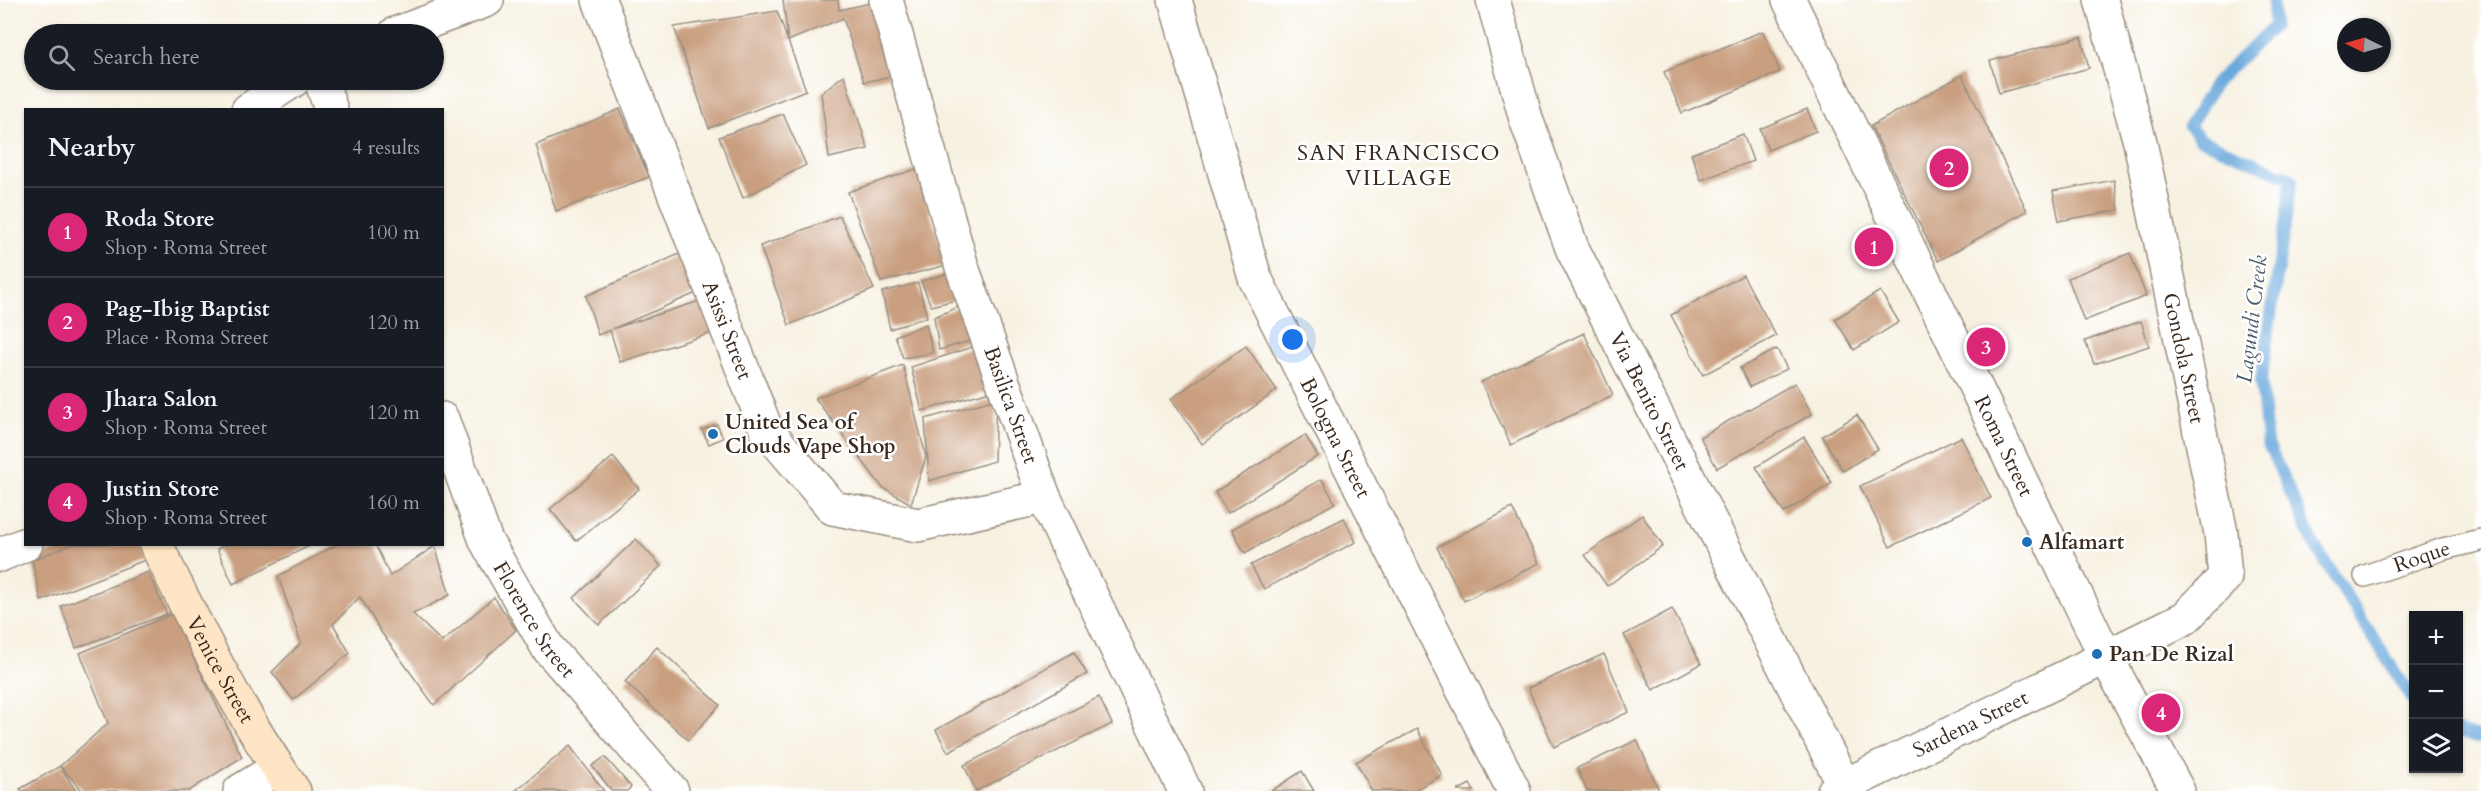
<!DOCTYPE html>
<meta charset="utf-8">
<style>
:root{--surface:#171b24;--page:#242831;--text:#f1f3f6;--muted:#9ea1a6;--line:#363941;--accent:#db2777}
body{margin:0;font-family:Cardo,serif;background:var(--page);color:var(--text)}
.controls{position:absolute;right:18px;bottom:18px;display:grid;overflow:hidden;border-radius:0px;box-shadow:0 2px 4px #0004}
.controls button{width:54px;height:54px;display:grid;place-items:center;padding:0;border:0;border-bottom:2px solid var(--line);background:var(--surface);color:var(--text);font:30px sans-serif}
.compass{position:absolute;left:2337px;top:18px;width:54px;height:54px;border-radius:50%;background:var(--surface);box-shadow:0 2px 4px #0004;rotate:275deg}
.you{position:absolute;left:1293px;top:340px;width:21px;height:21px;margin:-15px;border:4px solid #fff;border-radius:50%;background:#1a73e8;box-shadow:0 0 0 9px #1a73e833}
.badge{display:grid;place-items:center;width:39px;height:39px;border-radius:50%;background:var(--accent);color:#fff;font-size:20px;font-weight:700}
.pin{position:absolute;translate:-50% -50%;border:3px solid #fff;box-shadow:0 2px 6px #0006}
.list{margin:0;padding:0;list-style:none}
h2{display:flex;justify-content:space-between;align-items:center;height:78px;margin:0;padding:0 24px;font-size:26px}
h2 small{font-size:20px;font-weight:400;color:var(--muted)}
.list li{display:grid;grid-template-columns:39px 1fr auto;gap:18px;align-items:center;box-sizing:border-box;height:90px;padding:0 24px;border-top:2px solid var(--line)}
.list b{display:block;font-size:22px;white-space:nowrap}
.list p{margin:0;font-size:20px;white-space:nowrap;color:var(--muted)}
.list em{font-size:20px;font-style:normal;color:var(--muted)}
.icon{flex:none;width:33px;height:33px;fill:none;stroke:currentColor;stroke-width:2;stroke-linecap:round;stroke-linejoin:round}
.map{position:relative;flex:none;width:2481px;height:791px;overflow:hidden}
.search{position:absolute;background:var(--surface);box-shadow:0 2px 4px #0004;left:24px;top:24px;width:420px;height:66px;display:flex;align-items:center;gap:15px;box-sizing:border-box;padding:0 21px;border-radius:33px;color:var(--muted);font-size:22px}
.panel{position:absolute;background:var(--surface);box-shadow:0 2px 4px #0004;left:24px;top:108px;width:420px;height:438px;border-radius:0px}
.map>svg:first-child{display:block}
</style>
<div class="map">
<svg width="2481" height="791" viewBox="0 0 2481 791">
<rect width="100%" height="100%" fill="#fff"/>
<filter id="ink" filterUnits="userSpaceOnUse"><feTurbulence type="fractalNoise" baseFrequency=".0167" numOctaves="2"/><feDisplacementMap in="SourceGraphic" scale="12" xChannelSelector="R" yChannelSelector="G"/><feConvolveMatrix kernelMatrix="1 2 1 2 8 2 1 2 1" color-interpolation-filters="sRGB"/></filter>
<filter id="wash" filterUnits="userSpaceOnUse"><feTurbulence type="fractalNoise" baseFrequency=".008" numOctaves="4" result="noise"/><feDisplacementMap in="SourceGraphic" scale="24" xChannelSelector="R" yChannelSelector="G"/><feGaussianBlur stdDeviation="1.35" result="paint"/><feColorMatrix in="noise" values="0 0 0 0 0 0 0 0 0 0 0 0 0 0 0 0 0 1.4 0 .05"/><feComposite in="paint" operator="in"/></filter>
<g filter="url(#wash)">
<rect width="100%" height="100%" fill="#f7f1e1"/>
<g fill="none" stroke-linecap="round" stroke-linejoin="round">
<g stroke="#69a8dc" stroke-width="12">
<polyline points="2273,0 2274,26 2216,82 2189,126 2200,139 2292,179 2261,380 2267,442 2315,546 2414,702"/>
<polyline points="2458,731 2481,738"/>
</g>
</g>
<g id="blocks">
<g fill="#c99f7f">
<polygon points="783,0 838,0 839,10 885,0 896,75 864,82 843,18 788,41"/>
<polygon points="777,11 806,90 709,128 674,27"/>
<polygon points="1763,31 1780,72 1682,113 1664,72"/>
<polygon points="2081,37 2089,68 1999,93 1990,61"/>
<polygon points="844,75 868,149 829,158 821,93"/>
<polygon points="1962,75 2027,211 1938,261 1871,126"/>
<polygon points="620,109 649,177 556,211 536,145"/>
<polygon points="1807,109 1816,131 1768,150 1760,129"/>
<polygon points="783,114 806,165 743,198 719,137"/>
<polygon points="1743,134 1753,161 1701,180 1691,154"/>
<polygon points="916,169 947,265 881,282 848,192"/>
<polygon points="2114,180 2119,210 2059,221 2053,191"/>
<polygon points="840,216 874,289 789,325 760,246"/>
<polygon points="686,251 701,291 612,329 703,300 718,331 620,362 610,330 598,335 586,296"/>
<polygon points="2130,253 2146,296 2084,321 2068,278"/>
<polygon points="953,272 960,299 931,306 921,281"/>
<polygon points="1743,275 1776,336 1703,375 1671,315"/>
<polygon points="918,283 927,317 890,329 882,292"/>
<polygon points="1880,291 1899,322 1854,350 1835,319"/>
<polygon points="961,306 973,340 939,350 934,317"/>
<polygon points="2141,321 2149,346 2094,364 2085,341"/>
<polygon points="926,324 933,353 903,358 895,336"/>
<polygon points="1584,333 1613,395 1511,445 1481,382"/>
<polygon points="984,343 1000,388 922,411 911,367"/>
<polygon points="1246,346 1277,390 1202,444 1171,399"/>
<polygon points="1777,349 1787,369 1750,387 1740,368"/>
<polygon points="903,365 926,457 911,504 882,487 815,398"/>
<polygon points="1795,383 1812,414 1717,468 1700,437"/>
<polygon points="996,399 994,461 929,481 925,419"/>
<polygon points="1857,415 1878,449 1843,471 1822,436"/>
<polygon points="717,424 723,438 709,444 702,430"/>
<polygon points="1305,435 1318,456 1228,513 1215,492"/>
<polygon points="1804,437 1832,483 1784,513 1756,467"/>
<polygon points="1961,437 1991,498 1890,547 1860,486"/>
<polygon points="613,457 639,489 576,541 550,509"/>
<polygon points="1322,479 1335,503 1245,553 1232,529"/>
<polygon points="1512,508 1539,563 1464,601 1437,547"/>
<polygon points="1642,515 1663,546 1607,586 1585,555"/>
<polygon points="1344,518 1356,542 1264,589 1251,565"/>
<polygon points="636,539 661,566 599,625 574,598"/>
<polygon points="73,544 140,544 145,560 41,601 32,560"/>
<polygon points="226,544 313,544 233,584 217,549"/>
<polygon points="338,544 375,544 390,576 435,546 450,595 413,614 442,642 494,597 516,630 434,705 381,632 360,597 333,624 350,653 293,700 272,672 301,643 278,576"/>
<polygon points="148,572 167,614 76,648 61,606"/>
<polygon points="1672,609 1701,664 1653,690 1624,635"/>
<polygon points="172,614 242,757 189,791 83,791 60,766 108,723 80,653"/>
<polygon points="657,647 720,705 688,740 625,682"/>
<polygon points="1074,652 1087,674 948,752 936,730"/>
<polygon points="1604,654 1629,712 1554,747 1528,688"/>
<polygon points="1099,697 1112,724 976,791 964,765"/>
<polygon points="1417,729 1442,775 1413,791 1372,791 1356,762"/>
<polygon points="1637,740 1659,791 1587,791 1577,768"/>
<polygon points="570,746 604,791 515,791"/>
<polygon points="605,757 631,787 627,791 612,791 592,766"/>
<polygon points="60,766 76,791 22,791 20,789"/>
<polygon points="1302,771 1314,791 1271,791"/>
<polygon points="1470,784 1474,791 1457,791"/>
</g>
</g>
</g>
<g filter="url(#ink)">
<use href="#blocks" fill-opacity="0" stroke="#998e80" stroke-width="1.5"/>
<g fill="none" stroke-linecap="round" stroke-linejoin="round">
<g stroke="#998e80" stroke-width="24">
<g id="lane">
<path id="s1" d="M2365,576L2443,549L2481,540"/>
</g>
</g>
<g stroke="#998e80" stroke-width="36">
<g id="street">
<path id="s2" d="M599,0L766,429L833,508L918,525L1044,497"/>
<path id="s3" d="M886,0L962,267L1044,497L1185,791"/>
<path id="s4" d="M1175,0L1255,278L1514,791"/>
<path id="s5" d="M1493,0L1526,119L1572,248L1844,785"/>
<path id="s6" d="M1789,0L2106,657L2178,791"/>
<polyline points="395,34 487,0"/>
<polyline points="321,80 331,110"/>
<polyline points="248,110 294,80"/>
<path id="s7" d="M442,419L486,541L548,648L672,791"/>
<polyline points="0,555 26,544"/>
<polyline points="240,791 278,768"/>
<path id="s8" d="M1834,791L2185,618L2225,577L2221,533L2140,142L2101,0"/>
</g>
</g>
<g stroke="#998e80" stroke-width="36">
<g id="secondary">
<path id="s9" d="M156,544C197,629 240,714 294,791"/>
</g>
</g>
<use href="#lane" stroke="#fff" stroke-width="21"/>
<use href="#street" stroke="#fff" stroke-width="33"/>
<use href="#secondary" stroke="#fde5c5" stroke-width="33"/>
</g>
</g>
<g fill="#1f6fb2" stroke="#fff" stroke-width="2">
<circle cx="713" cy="434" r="6"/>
<circle cx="2027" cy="542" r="6"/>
<circle cx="2097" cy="654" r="6"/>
</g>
<g text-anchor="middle" stroke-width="5" stroke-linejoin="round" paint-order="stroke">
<g font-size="21" fill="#3b2a1e" stroke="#fff">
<text dy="7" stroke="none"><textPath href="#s2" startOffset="354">Asissi Street</textPath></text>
<text transform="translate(2184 358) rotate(78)" y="7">Gondola Street</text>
<text dy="7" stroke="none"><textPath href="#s5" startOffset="432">Via Benito Street</textPath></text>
<text dy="7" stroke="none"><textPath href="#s3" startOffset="424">Basilica Street</textPath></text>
<text dy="7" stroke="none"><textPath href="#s4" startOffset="468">Bologna Street</textPath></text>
<text dy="7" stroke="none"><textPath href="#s6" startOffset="495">Roma Street</textPath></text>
<text dy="7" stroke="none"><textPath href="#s1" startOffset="60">Roque</textPath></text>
<text dy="7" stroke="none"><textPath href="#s7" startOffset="222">Florence Street</textPath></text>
<text dy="7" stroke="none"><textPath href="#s9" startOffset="141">Venice Street</textPath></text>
<text dy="7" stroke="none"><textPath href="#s8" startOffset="152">Sardena Street</textPath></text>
</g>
<g font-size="21" font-weight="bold" fill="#3b2a1e" stroke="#fff" text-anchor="start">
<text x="725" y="429">United Sea of<tspan x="725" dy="24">Clouds Vape Shop</tspan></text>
<text x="2039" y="549">Alfamart</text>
<text x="2109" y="661">Pan De Rizal</text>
</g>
<g font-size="22" letter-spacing="1.5" fill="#3b2a1e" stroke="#fff">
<text x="1399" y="160">SAN FRANCISCO<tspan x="1399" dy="25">VILLAGE</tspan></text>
</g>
<g font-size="22" font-style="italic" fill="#4d5c6a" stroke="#fff">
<text transform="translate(2251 319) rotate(-83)" y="8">Lagundi Creek</text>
</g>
</g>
</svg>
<div class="controls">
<button>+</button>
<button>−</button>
<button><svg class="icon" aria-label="layers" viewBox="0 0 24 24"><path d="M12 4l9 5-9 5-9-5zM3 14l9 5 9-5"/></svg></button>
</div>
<svg class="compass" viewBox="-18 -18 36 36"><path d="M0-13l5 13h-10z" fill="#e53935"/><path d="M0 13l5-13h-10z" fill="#9ea1a6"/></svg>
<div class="you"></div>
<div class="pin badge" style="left:1874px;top:247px">1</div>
<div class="pin badge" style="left:1949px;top:168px">2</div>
<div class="pin badge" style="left:1986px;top:347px">3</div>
<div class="pin badge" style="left:2161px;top:713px">4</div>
<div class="search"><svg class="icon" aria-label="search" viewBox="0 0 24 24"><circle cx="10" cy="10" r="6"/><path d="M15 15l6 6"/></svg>Search here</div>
<section class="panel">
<h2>Nearby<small>4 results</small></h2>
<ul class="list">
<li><span class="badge">1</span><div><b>Roda Store</b><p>Shop · Roma Street</p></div><em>100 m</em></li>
<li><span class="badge">2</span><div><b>Pag-Ibig Baptist</b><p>Place · Roma Street</p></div><em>120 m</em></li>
<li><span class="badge">3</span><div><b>Jhara Salon</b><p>Shop · Roma Street</p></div><em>120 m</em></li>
<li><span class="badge">4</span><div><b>Justin Store</b><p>Shop · Roma Street</p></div><em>160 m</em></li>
</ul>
</section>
</div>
